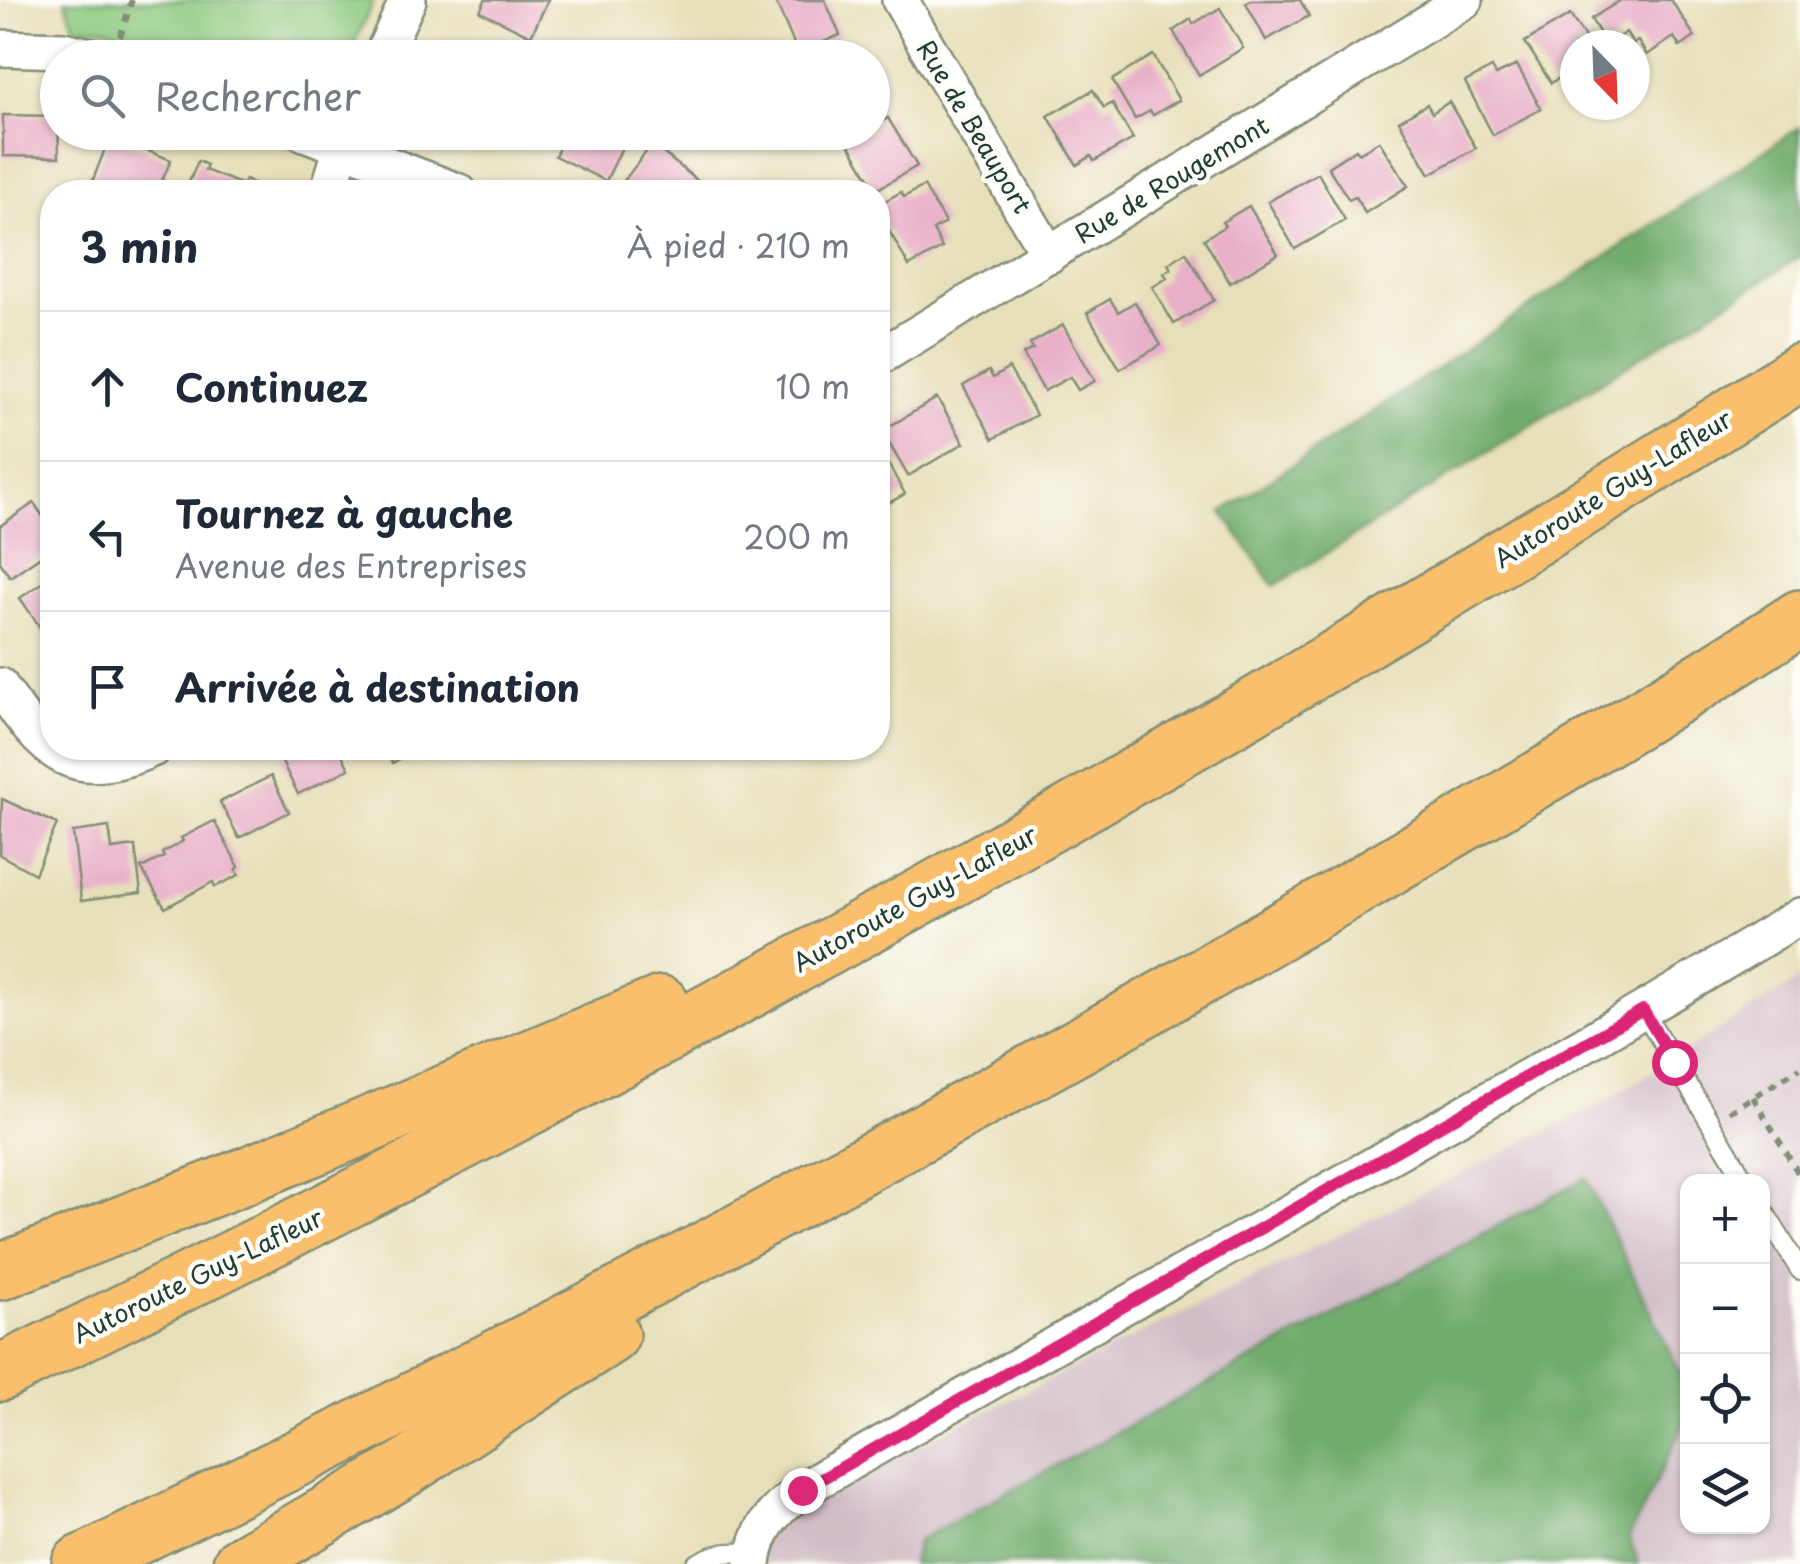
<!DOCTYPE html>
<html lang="fr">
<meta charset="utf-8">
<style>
:root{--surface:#fff;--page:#f6f6f7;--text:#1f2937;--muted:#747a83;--line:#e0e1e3}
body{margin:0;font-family:"Playpen Sans",sans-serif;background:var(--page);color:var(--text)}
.controls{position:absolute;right:30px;bottom:30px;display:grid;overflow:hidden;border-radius:20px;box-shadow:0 2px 8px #0004}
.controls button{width:90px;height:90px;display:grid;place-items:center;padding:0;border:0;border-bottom:2px solid var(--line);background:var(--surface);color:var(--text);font:50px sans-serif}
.compass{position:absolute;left:1560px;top:30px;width:90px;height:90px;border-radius:50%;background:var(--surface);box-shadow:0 2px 8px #0004;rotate:157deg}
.stop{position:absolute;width:30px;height:30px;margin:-22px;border:8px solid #db2777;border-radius:50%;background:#fff}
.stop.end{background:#db2777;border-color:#fff;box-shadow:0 2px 10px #0008}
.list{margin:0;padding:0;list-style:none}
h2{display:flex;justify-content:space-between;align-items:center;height:130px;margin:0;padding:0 40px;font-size:42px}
h2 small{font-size:32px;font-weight:400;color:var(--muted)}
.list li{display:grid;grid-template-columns:65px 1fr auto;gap:30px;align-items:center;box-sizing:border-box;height:150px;padding:0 40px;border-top:2px solid var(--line)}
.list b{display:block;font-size:38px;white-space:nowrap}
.list p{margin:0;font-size:32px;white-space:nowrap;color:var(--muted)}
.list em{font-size:32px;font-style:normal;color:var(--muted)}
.icon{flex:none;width:55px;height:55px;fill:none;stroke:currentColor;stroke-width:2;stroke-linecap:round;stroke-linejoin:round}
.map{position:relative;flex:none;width:1800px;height:1564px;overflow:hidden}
.search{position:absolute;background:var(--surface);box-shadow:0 2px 8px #0004;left:40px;top:40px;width:850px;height:110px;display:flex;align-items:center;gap:25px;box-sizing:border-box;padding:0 35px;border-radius:55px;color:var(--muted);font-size:38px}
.panel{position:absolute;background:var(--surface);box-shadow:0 2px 8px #0004;left:40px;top:180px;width:850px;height:580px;border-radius:40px}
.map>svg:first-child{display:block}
</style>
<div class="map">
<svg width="1800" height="1564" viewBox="0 0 1800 1564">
<rect width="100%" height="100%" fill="#fdfcf7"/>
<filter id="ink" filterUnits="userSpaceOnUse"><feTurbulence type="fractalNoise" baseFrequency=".01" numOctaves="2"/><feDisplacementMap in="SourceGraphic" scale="20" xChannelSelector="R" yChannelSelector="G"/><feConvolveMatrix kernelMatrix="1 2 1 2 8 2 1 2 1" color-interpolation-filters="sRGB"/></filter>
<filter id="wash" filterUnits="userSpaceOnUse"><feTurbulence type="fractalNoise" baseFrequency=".0048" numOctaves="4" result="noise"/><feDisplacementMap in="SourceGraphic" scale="40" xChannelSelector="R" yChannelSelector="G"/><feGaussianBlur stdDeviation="2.25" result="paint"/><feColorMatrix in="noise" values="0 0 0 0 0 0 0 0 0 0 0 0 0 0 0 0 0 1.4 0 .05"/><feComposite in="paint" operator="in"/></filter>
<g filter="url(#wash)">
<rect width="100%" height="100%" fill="#e7dfb9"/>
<path fill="#d2bdc7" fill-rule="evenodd" d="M1800,979V1564H680L1599,1105ZM1688,1182H1762V1526H1688Z"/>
<polygon fill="#8cc87e" stroke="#568259" stroke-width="2.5" points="65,0 374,0 348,57 180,57 105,28 75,27"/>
<g fill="#71ac6d" stroke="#487450" stroke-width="2.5">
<polygon points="1800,127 1800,257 1274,586 1222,512"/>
<polygon points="1586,1178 1687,1387 1687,1418 1629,1537 1639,1564 912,1564 917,1541"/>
</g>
<g id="blocks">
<g fill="#e8afc8">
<polygon points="485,0 548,0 531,36 480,11"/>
<polygon points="775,0 825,0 840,35 798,53"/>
<polygon points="1251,0 1300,0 1309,16 1266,40 1246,3"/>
<polygon points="1621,0 1671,0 1695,37 1680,47 1674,37 1647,55 1638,41 1633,43 1626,32 1607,45 1591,19"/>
<polygon points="1220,8 1243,48 1199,75 1173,31 1191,19 1193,24"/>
<polygon points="1570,15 1590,45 1575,45 1575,68 1551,83 1525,42"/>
<polygon points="1153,55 1179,100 1153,115 1150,111 1135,119 1112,80"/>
<polygon points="1517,65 1541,109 1493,135 1465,82 1492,68 1496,75"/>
<polygon points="1093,90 1104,108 1112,103 1133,139 1094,161 1091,156 1077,165 1048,116"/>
<polygon points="1449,102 1476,148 1430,174 1399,121 1427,104 1432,113"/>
<polygon points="3,115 58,116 59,157 3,156"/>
<polygon points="888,118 917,166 876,190 846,139 857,132 872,132 872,127"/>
<polygon points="567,132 607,132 625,141 606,181 555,156"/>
<polygon points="110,136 171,160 157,192 89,190"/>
<polygon points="1379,141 1408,186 1365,213 1355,197 1349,200 1328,167 1356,149 1359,153"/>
<polygon points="652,144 698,181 688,192 628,192 620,186"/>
<polygon points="198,161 207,165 205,170 243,185 245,180 254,184 250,192 185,192"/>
<polygon points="1318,173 1345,220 1295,249 1268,202"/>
<polygon points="924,186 945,223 933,230 942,248 909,266 888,229 880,233 878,229 878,205 901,192 904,197"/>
<polygon points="1249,206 1278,254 1230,283 1204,239 1225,226 1222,222"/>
<polygon points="1186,252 1214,300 1174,324 1152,287 1167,278 1164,273 1171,269 1168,264"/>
<polygon points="1110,299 1118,312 1135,302 1161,345 1120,369 1087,313"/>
<polygon points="1063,325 1095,381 1078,390 1070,377 1044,391 1023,354 1033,349 1030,344"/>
<polygon points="1009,368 1036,415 993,439 963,386 989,371 993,378"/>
<polygon points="937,398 964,443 908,476 882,431"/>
<polygon points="878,446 905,494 878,509"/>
<polygon points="34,503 52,530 52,548 10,577 0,562 0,526"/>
<polygon points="52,576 52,645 20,598"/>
<polygon points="301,748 339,748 349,769 298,794 280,758"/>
<polygon points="367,748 416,748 393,763 384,749 373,757"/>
<polygon points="271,776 289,812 239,838 220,802"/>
<polygon points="2,799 57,824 35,874 0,855"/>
<polygon points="214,821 239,867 236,870 239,875 215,887 213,882 165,908 141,868 164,857 162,853 183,841 181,838"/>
<polygon points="109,827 112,849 135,846 141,893 81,901 73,832"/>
</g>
</g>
</g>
<g filter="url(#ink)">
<use href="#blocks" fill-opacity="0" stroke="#838e76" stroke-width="2.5"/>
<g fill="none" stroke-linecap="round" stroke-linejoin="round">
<g stroke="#838e76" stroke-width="22">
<g id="lane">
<polyline points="1643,1010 1746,1182"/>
<polyline points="1762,1208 1800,1270"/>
<path d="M696,1564C716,1552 731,1551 754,1554"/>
</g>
</g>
<g stroke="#838e76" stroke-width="40">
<g id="street">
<polyline points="900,0 1049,255"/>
<polyline points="0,48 63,50 100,58"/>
<polyline points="381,58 408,0"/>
<polyline points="302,132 459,192"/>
<polyline points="328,192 347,132"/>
<polyline points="878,358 1465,0"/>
<path d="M0,686C45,753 71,785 154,748"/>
<path d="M753,1564C756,1530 775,1509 802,1490C1133,1297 1472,1116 1800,916"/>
</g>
</g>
<g stroke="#838e76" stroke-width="60">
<g id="highway">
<polyline points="0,1272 242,1177 661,1004"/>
<path d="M0,1373C491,1135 973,879 1439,596C1560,522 1682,449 1800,372"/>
<path d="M80,1564C517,1355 944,1129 1361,884C1508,797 1656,711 1800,618"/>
<polyline points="241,1564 401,1471 611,1335"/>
</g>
</g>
<g stroke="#838e76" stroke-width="6" stroke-dasharray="8 8" stroke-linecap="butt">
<polyline points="120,37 132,0"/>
<polyline points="1753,1097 1800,1176"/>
<polyline points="1729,1112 1800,1068"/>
</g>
<use href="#lane" stroke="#fff" stroke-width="18"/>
<use href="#street" stroke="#fff" stroke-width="35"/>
<use href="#highway" stroke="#f9bf6d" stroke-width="55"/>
</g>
</g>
<g fill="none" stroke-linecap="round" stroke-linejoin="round" filter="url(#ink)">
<polyline stroke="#db2777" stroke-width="12" points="802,1490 1643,1010 1674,1062"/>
</g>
<g text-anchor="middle" stroke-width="9" stroke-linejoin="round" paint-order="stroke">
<g font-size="25" fill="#1f3d34" stroke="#fdfcf7">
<text transform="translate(974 127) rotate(59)" y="9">Rue de Beauport</text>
<text transform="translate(1172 180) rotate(-31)" y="9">Rue de Rougemont</text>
<text transform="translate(1613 489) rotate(-32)" y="9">Autoroute Guy-Lafleur</text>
<text transform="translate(915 899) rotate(-29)" y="9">Autoroute Guy-Lafleur</text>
<text transform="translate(198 1276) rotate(-26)" y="9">Autoroute Guy-Lafleur</text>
</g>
</g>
</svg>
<div class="controls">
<button>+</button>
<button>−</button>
<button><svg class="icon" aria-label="locate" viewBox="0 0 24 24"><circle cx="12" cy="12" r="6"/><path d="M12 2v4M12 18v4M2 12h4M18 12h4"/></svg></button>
<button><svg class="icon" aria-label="layers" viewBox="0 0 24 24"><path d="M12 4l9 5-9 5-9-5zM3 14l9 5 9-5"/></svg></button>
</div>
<svg class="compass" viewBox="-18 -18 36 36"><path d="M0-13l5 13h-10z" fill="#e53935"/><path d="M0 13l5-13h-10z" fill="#747a83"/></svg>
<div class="stop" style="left:1674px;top:1062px"></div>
<div class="stop end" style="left:802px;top:1490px"></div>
<div class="search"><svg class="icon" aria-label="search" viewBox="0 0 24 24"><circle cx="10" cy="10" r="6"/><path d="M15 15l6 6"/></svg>Rechercher</div>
<section class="panel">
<h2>3 min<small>À pied · 210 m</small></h2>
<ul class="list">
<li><svg class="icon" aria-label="ahead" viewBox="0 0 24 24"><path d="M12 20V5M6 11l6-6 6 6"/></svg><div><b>Continuez</b></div><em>10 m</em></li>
<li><svg class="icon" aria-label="left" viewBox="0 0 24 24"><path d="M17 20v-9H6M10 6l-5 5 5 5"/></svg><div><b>Tournez à gauche</b><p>Avenue des Entreprises</p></div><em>200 m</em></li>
<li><svg class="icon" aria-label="arrive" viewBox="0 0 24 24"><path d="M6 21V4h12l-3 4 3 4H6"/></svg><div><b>Arrivée à destination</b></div></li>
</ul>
</section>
</div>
